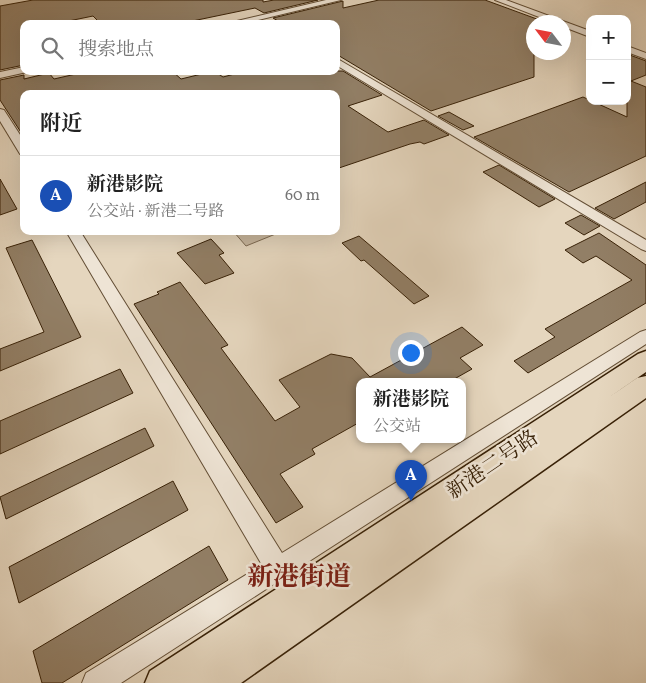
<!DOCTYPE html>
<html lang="zh">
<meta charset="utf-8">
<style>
:root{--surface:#fff;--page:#f6f6f6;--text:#222;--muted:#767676;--line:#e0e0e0;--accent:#8f2418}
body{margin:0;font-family:Vollkorn,"Noto Serif SC",serif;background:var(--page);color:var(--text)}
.controls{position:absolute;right:15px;top:15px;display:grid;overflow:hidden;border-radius:10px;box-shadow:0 5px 20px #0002}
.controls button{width:45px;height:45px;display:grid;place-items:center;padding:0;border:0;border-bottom:1px solid var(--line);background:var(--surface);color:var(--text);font:25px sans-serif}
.compass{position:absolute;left:526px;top:15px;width:45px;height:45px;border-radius:50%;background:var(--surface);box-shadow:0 5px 20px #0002;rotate:302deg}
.you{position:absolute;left:410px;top:352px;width:18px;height:18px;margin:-12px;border:4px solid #fff;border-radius:50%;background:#1a73e8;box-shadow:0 0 0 8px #1a73e833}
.badge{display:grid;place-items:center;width:32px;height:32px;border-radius:50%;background:var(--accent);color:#fff;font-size:16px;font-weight:700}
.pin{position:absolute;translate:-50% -41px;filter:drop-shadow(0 1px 2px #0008)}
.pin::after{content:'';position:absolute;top:26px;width:18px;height:15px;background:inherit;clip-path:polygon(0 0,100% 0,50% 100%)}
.popup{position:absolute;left:356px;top:378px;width:110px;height:65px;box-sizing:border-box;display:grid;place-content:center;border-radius:10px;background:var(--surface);filter:drop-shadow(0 1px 4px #0005);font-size:16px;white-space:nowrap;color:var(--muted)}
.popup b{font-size:19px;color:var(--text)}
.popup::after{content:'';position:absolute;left:50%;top:100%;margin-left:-10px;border:10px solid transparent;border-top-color:var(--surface)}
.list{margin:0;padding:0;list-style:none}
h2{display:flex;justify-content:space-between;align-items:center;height:65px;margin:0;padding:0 20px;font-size:21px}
h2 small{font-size:16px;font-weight:400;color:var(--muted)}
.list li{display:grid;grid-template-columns:32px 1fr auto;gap:15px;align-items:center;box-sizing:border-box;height:80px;padding:0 20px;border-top:1px solid var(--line)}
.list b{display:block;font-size:19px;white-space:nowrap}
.list p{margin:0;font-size:16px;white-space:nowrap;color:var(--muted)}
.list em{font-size:16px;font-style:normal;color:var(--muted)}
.icon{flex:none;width:28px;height:28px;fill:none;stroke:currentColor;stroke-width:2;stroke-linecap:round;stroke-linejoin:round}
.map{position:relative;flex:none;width:646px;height:683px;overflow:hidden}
.search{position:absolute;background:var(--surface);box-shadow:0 5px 20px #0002;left:20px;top:20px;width:320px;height:55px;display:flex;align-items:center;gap:12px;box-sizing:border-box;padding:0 18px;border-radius:10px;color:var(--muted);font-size:19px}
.panel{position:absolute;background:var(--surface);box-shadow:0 5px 20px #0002;left:20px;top:90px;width:320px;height:145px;border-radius:10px}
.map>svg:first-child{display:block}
</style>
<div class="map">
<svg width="646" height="683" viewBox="0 0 646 683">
<rect width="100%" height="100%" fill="#e5d6be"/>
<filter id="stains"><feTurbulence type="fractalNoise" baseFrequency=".004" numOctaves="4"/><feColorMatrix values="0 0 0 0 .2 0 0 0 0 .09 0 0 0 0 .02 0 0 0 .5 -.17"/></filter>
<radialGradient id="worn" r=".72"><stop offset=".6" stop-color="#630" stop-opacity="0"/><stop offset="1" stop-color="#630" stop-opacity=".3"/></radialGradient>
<polygon fill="#c8b79f" stroke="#806c53" points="233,231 283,231 246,246"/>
<g fill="#927f66" stroke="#382107">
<polygon points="33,0 263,0 263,2 274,0 318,0 264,13 255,8 178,24 101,24 93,16 54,24 24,24 24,65 0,70 0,6"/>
<polygon points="379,0 485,0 545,22 534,22 534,77 431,111 336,54 336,24 283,24 273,18 343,1 343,8"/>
<polygon points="627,54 646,61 646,75 631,81 646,87 646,156 569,192 474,137 583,97 627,117"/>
<polygon points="89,71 172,71 181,79 214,71 223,77 246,71 343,71 382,95 348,106 388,132 424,120 449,135 424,144 420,142 410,144 336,169 336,94 24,94 24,137 0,100 0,80 24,75 24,79 49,73 54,79"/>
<polygon points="449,112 474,126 463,130 438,116"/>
<polygon points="499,165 555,199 539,207 483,172"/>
<polygon points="0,179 17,209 0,215"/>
<polygon points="646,182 646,202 614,219 595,208"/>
<polygon points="581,215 600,226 584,235 565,223"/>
<polygon points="599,233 646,265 646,303 528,373 514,361 555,337 545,329 632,280 596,256 583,263 565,250"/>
<polygon points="359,236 379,253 429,296 414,304 364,260 361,261 342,243"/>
<polygon points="211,239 224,253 219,255 234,273 205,284 177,253"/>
<polygon points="32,240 81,337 0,371 0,349 44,332 6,248"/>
<polygon points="180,282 228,345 221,348 275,421 300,407 279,380 331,354 352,358 370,377 462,327 483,345 460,358 472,369 449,382 360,382 360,422 312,449 315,454 280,474 303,507 276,523 134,304 159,294 157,292"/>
<polygon points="120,369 133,393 0,454 0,421"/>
<polygon points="145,428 154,446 6,519 0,497"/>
<polygon points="173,481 188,510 19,603 9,567"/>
<polygon points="209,546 228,580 62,683 42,683 33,651"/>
</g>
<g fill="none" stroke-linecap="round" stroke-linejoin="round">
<g stroke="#634e35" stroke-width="2">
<g id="minor">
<polygon points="326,0 341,0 241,24 224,24"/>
<polygon points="495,0 506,0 590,31 590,37 564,27 564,22 552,22"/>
<polygon points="627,46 646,53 646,59 627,52"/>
<polygon points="336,58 646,240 646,251 641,249 336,65"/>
<polygon points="24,67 24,71 27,72 0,78 0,72"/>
<polygon points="0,109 4,110 24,141 24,155 20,154 0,121"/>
<polygon points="66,231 80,231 282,553 640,332 646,330 646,344 294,571 311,603 308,612 299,615 290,612 274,584 121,683 82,683 86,673 262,565"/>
</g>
</g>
<g stroke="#382107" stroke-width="3">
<polygon id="major" points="646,351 646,372 602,402 637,378 646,376 646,398 241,683 145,683 150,671 638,354"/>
</g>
<use href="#minor" fill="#eee4d5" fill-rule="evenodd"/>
<use href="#major" fill="#e5d6be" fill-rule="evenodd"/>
</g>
<g text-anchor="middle" stroke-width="5" stroke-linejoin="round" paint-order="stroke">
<g font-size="21" fill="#382107" stroke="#eee4d5">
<text transform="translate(492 464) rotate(-34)" y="7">新港二号路</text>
</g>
<g font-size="26" font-weight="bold" fill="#7a1f14" stroke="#eee4d5">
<text x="299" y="585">新港街道</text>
</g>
</g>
<rect width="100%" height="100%" filter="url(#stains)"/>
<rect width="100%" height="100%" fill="url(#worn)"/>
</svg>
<div class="controls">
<button>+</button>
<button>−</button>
</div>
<svg class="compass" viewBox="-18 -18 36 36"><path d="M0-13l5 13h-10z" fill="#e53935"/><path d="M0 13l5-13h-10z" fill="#767676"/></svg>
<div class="you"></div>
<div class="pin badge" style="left:411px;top:501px;background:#1a4fb4">A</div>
<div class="popup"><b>新港影院</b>公交站</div>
<div class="search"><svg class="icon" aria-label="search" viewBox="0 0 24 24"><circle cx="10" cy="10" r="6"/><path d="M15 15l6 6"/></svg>搜索地点</div>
<section class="panel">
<h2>附近<small></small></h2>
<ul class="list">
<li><span class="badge" style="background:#1a4fb4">A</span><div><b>新港影院</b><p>公交站 · 新港二号路</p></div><em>60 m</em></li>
</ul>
</section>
</div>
